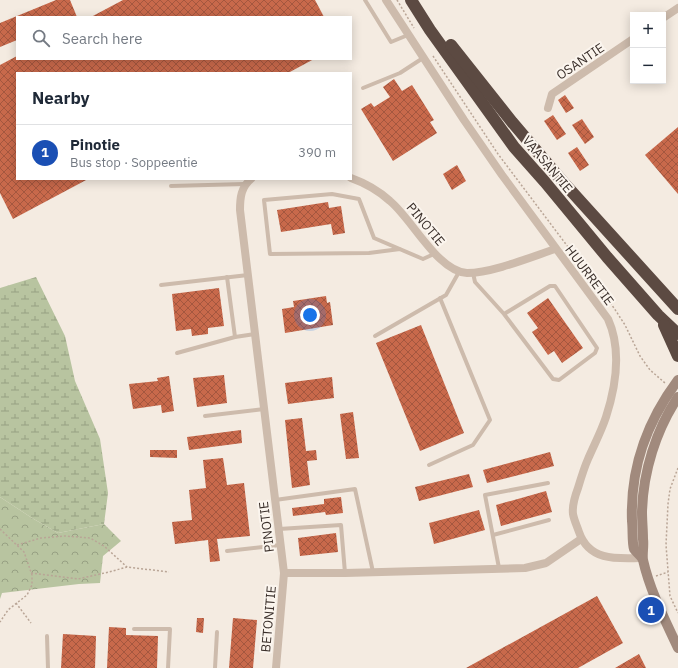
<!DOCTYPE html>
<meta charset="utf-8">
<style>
:root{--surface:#fff;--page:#f2f2f3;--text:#1f2937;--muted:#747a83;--line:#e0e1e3;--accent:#d93025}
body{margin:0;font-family:"IBM Plex Sans",sans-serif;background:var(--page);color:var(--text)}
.controls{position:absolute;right:12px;top:12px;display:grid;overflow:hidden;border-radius:0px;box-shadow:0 2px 10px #0003}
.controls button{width:36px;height:36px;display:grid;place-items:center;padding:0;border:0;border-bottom:1px solid var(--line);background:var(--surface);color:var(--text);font:20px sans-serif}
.you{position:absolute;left:310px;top:315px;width:14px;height:14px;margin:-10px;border:3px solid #fff;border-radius:50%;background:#1a73e8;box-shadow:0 0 0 6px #1a73e833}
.badge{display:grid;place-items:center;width:26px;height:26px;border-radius:50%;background:var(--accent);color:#fff;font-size:13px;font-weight:700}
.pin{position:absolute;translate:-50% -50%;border:2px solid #fff;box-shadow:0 1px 4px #0006}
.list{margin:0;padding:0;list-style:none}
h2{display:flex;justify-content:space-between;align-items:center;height:52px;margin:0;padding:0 16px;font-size:17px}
h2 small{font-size:13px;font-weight:400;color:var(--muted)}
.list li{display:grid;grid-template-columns:26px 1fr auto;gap:12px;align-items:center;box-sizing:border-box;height:56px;padding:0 16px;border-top:1px solid var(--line)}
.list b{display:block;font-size:15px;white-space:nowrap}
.list p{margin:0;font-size:13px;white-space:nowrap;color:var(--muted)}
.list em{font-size:13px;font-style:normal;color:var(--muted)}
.icon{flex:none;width:22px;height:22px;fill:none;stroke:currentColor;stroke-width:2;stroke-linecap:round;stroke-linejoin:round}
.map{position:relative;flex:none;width:678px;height:668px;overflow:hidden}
.search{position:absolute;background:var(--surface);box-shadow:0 2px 10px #0003;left:16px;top:16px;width:336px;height:44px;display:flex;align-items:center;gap:10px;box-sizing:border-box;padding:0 14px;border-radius:0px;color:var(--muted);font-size:15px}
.panel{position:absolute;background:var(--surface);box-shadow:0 2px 10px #0003;left:16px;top:72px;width:336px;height:108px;border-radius:0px}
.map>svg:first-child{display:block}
</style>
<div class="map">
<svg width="678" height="668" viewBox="0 0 678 668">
<defs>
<pattern id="forest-crowns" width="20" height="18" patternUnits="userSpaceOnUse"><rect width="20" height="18" fill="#b8c4a0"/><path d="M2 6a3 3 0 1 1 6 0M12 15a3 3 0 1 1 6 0" fill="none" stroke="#97a083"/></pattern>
<pattern id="wetland-marsh" width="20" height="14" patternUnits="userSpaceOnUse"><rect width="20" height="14" fill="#b8c4a0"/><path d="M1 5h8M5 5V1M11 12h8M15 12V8" fill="none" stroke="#97a083"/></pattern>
<pattern id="building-cross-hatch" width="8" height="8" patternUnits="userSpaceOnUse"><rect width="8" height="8" fill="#c8694b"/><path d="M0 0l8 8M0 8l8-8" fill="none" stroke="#a4573f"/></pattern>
</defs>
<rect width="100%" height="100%" fill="#f4ebe1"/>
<polygon fill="url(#forest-crowns)" points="0,497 32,518 58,533 104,524 121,541 103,556 100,583 79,584 2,593 0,599"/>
<polygon fill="url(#wetland-marsh)" points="36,277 65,336 75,381 100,439 108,493 104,524 58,533 32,518 0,497 0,288"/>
<g fill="url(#building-cross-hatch)">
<polygon points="56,0 70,0 77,17 17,17 17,40 0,47 0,23"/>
<polygon points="123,0 315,0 324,17 91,17"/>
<polygon points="17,56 17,59 314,59 288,73 17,73 17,179 88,179 13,219 0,193 0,65"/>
<polygon points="394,79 402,91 412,85 434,120 430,122 437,133 393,161 361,109 371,103 374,107 390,97 383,87"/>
<polygon points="565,95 574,108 566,113 558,100"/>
<polygon points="553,115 566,134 557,140 544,121"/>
<polygon points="582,119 594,137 585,144 572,125"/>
<polygon points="678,127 678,194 645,155"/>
<polygon points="577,147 589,165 580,171 568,153"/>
<polygon points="457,165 466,181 452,190 443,174"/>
<polygon points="328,202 329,208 341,206 345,233 333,235 331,224 281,232 277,210"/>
<polygon points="219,288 224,326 208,328 208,334 192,336 191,329 176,331 172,294"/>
<polygon points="326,296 327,303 330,302 333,325 285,333 282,309 294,307 293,301"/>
<polygon points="548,298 583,348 562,363 554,351 548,355 532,332 538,328 527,313"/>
<polygon points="421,325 464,433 420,451 376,343"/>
<polygon points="224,375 227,403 197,407 193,378"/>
<polygon points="169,376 174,411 162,413 161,405 133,409 129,384 158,381 157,378"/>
<polygon points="332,377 334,398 288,404 285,383"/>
<polygon points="353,412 359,458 346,459 340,414"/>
<polygon points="302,418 306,451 316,450 317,460 307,461 310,485 292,488 285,420"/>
<polygon points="241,430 242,443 189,450 187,437"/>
<polygon points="150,450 177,450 177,458 150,457"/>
<polygon points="550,452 554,466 487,483 483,470"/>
<polygon points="223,458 227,485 244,483 250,536 217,539 220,561 210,562 208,540 175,544 172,522 192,520 189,490 206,488 203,460"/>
<polygon points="469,474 473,487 419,501 415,487"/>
<polygon points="546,491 552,512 501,526 496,505"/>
<polygon points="341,497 343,513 326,515 325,512 293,516 292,508 324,504 324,499"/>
<polygon points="479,510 485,530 434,544 429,523"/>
<polygon points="336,533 338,552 300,556 298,538"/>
<polygon points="597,596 623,643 578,668 466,668"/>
<polygon points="197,618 204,618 203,633 196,632"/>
<polygon points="233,618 257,620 253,668 229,668"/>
<polygon points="109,627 126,628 126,635 158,636 157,668 107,668"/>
<polygon points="63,634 96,636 95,668 61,668"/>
<polygon points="639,654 646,668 615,668"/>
</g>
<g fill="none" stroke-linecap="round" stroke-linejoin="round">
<g stroke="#b9a596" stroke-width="1.5" stroke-dasharray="2 2" stroke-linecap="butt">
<polyline points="397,0 414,28"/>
<polyline points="433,56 498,154 614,308 625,325 640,356 650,370 665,383"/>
<polyline points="678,468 670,489 668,504 666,545 670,596 678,613"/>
<polyline points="0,529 24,552 32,575 32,585 27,595 8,610 0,622"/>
<polyline points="17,545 41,538 65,536 90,538 104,546 127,567"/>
<polyline points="31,573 78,579 109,572 127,567 169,572"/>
<polyline points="656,576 668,572"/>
<polyline points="16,603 31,623"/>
</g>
<g stroke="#cdbbac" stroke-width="4">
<polyline points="365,0 391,42 408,35"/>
<polyline points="363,88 400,73 423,58"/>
<polyline points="171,186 245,184"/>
<polyline points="400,249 369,253 270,254 264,200 332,194 359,199 374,238 423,259 434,254"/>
<polyline points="473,273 475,282 504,314 553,379 559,380 595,353 597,348 555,286 550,286 504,314"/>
<polyline points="227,277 235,337 255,334"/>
<polyline points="161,285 248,275"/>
<polyline points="375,336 446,295 459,272"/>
<polyline points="177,353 235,337"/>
<polyline points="205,416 264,409"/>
<polyline points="429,465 473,445 490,420 440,298"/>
<polyline points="275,500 355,489 373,572"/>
<polyline points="279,529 341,525 345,573"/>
<polyline points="493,535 549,520"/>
<polyline points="227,551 280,545"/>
<polyline points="499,568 485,495 548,483"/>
<polyline points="134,629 170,629 168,668"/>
<polyline points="47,636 48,668"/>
<polyline points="215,668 217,632"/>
</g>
<g stroke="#cdbbac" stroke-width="8">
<path d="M386,0L464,120L502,175L608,319C622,350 616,386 606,417C601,432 594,445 588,459C584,468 581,478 578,488C575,496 572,506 573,514C574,520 577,526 579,532C589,561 616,559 642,558"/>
<polyline points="663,18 678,8"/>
<polyline points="548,108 552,94 633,39"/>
<path d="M351,178C365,183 379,191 390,201C412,219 438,272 467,273C492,273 531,257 555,249"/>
<path d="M251,179C241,187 240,198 240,210L284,573H345L525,568L546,563L581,539"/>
<polyline points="276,668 284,573"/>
</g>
<g stroke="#a18a7d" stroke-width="10">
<path d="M678,397C656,430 643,472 642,512C642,521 643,530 643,539C644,546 642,554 643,560C650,591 665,620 678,648"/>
<path d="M642,558C640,555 636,552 634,549C632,544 633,528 632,521C630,468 646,423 678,380"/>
</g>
<g stroke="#5c4a42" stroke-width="12">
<polyline points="411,0 430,30 514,147 545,182 607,257 658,315 678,334"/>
<polyline points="451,45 512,122 563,182 678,309"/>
<polyline points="664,325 678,356"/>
</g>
</g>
<g text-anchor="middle" stroke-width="4" stroke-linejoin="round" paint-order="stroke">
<g font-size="13" fill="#3b302b" stroke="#fbf5ee">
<text transform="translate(580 61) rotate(-34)" y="5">OSANTIE</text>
<text transform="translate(548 164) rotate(50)" y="5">VAASANTIE</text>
<text transform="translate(426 224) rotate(50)" y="5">PINOTIE</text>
<text transform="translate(590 275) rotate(53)" y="5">HUURRETIE</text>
<text transform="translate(266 527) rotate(-97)" y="5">PINOTIE</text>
<text transform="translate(268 619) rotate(-85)" y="5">BETONITIE</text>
</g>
</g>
</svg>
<div class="controls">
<button>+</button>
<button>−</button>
</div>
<div class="you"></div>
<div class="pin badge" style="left:651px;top:610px;background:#1a4fb4">1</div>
<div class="search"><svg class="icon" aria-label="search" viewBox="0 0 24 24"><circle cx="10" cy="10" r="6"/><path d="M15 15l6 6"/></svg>Search here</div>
<section class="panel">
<h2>Nearby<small></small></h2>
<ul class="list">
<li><span class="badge" style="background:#1a4fb4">1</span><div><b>Pinotie</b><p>Bus stop · Soppeentie</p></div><em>390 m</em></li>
</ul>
</section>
</div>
